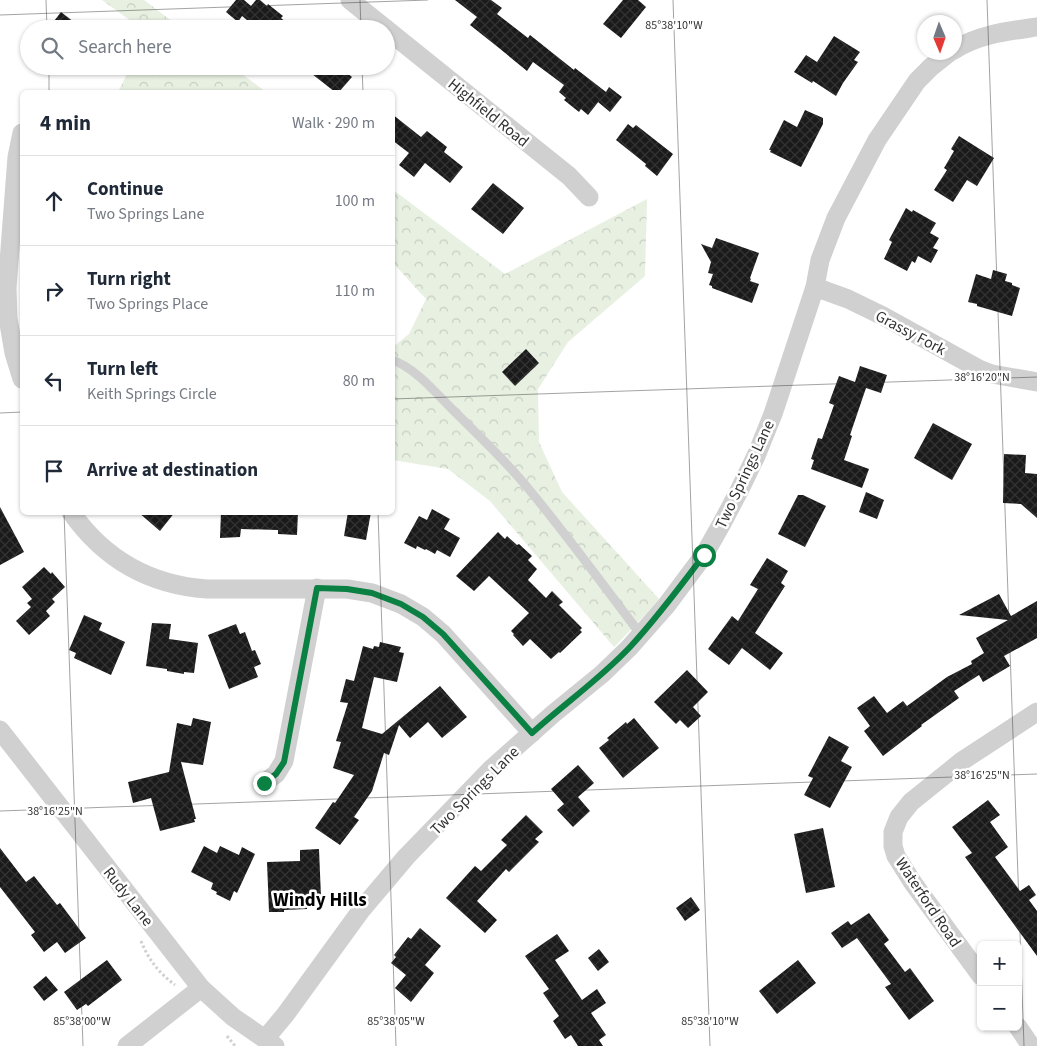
<!DOCTYPE html>
<meta charset="utf-8">
<style>
:root{--surface:#fff;--page:#f6f6f7;--text:#1f2937;--muted:#747a83;--line:#e0e1e3}
body{margin:0;font-family:"Source Sans 3",sans-serif;background:var(--page);color:var(--text)}
.controls{position:absolute;right:15px;bottom:15px;display:grid;overflow:hidden;border-radius:8px;box-shadow:0 1px 4px #0004}
.controls button{width:45px;height:45px;display:grid;place-items:center;padding:0;border:0;border-bottom:1px solid var(--line);background:var(--surface);color:var(--text);font:25px sans-serif}
.compass{position:absolute;left:917px;top:15px;width:45px;height:45px;border-radius:50%;background:var(--surface);box-shadow:0 1px 4px #0004;rotate:178deg}
.stop{position:absolute;width:15px;height:15px;margin:-11px;border:4px solid #0b8043;border-radius:50%;background:#fff}
.stop.end{background:#0b8043;border-color:#fff;box-shadow:0 1px 5px #0008}
.list{margin:0;padding:0;list-style:none}
h2{display:flex;justify-content:space-between;align-items:center;height:65px;margin:0;padding:0 20px;font-size:21px}
h2 small{font-size:16px;font-weight:400;color:var(--muted)}
.list li{display:grid;grid-template-columns:32px 1fr auto;gap:15px;align-items:center;box-sizing:border-box;height:90px;padding:0 20px;border-top:1px solid var(--line)}
.list b{display:block;font-size:19px;white-space:nowrap}
.list p{margin:0;font-size:16px;white-space:nowrap;color:var(--muted)}
.list em{font-size:16px;font-style:normal;color:var(--muted)}
.icon{flex:none;width:28px;height:28px;fill:none;stroke:currentColor;stroke-width:2;stroke-linecap:round;stroke-linejoin:round}
.map{position:relative;flex:none;width:1037px;height:1046px;overflow:hidden}
.search{position:absolute;background:var(--surface);box-shadow:0 1px 4px #0004;left:20px;top:20px;width:375px;height:55px;display:flex;align-items:center;gap:12px;box-sizing:border-box;padding:0 18px;border-radius:28px;color:var(--muted);font-size:19px}
.panel{position:absolute;background:var(--surface);box-shadow:0 1px 4px #0004;left:20px;top:90px;width:375px;height:425px;border-radius:8px}
.map>svg:first-child{display:block}
</style>
<div class="map">
<svg width="1037" height="1046" viewBox="0 0 1037 1046">
<defs>
<pattern id="forest-crowns" width="20" height="18" patternUnits="userSpaceOnUse" patternTransform="scale(1.25)"><rect width="20" height="18" fill="#e7f0e1"/><path d="M2 6a3 3 0 1 1 6 0M12 15a3 3 0 1 1 6 0" fill="none" stroke="#c7cec2"/></pattern>
<pattern id="building-cross-hatch" width="8" height="8" patternUnits="userSpaceOnUse" patternTransform="scale(1.25)"><rect width="8" height="8" fill="#1a1a1a"/><path d="M0 0l8 8M0 8l8-8" fill="none" stroke="#333"/></pattern>
</defs>
<rect width="100%" height="100%" fill="#fff"/>
<g fill="url(#forest-crowns)">
<polygon points="102,0 144,0 182,29 142,29"/>
<polygon points="134,66 231,66 266,92 118,92 126,76"/>
<polygon points="392,189 505,274 647,199 645,276 568,342 538,389 539,442 562,492 660,600 614,647 490,501 448,469 393,460 393,347 409,334 426,299 393,263"/>
</g>
<g fill="url(#building-cross-hatch)">
<polygon points="236,0 244,0 251,6 256,0 260,0 267,6 268,4 283,16 281,18 294,29 260,29 254,23 253,25 242,16 238,22 226,12"/>
<polygon points="455,0 491,0 502,8 497,14 528,38 530,35 574,70 575,68 606,92 609,87 622,97 610,112 598,102 603,96 588,115 581,109 579,112 564,100 566,98 559,92 564,85 533,62 527,71 499,48 470,25 477,17"/>
<polygon points="623,0 638,0 646,7 621,38 603,24"/>
<polygon points="61,12 83,29 48,29"/>
<polygon points="834,36 860,52 854,60 858,62 843,83 836,96 813,81 812,83 794,72 806,55 817,62"/>
<polygon points="318,66 338,66 352,77 339,92 335,92 312,74"/>
<polygon points="805,110 823,118 823,124 801,167 770,152 771,150 769,150 784,120 797,127"/>
<polygon points="392,114 421,137 427,131 447,147 444,152 463,167 450,183 425,163 414,177 399,165 409,153 392,140"/>
<polygon points="628,124 633,128 636,125 673,154 657,176 645,166 646,164 616,140"/>
<polygon points="959,136 994,158 977,186 967,180 953,202 934,190 947,170 944,168 954,151 951,149"/>
<polygon points="493,183 524,208 503,234 471,209"/>
<polygon points="906,208 912,212 913,210 936,223 930,233 939,238 933,248 938,250 931,263 918,256 915,263 912,261 907,271 884,259 892,242 889,240"/>
<polygon points="716,238 759,253 750,278 751,279 750,281 759,284 752,303 712,288 712,286 709,285 713,274 708,273 711,262 701,244 712,248"/>
<polygon points="993,270 1007,274 1005,281 1012,283 1012,285 1020,288 1012,316 977,306 977,304 968,302 976,274 991,279"/>
<polygon points="526,349 539,363 515,386 502,372"/>
<polygon points="860,366 887,375 881,393 866,388 850,435 852,436 844,460 869,469 862,488 811,469 814,460 811,459 818,438 822,439 834,405 829,403 839,376 855,382"/>
<polygon points="933,423 972,444 952,480 914,458"/>
<polygon points="1004,454 1026,455 1025,473 1037,474 1037,518 1021,504 1003,503"/>
<polygon points="866,492 884,500 877,519 859,512"/>
<polygon points="798,495 803,495 826,506 805,547 778,534"/>
<polygon points="0,507 24,552 0,565"/>
<polygon points="432,509 450,519 444,529 460,538 450,557 437,550 435,554 426,549 425,550 417,546 416,549 404,543 419,516 427,520"/>
<polygon points="138,512 175,512 160,531"/>
<polygon points="221,512 298,512 297,535 278,534 278,530 241,529 240,537 220,538"/>
<polygon points="348,512 371,512 366,540 344,536"/>
<polygon points="498,532 505,539 507,536 517,545 519,544 532,556 528,560 537,569 528,580 546,598 552,591 563,602 559,605 582,628 580,630 582,632 560,653 559,652 551,659 530,639 523,646 513,635 514,634 511,631 529,613 489,576 474,591 456,576"/>
<polygon points="767,558 788,571 781,583 785,586 755,633 783,653 770,670 742,648 729,665 708,649 732,616 738,621 758,589 750,585"/>
<polygon points="44,567 51,574 52,572 65,587 52,599 55,602 46,611 50,616 29,635 16,621 31,607 27,603 32,599 22,587"/>
<polygon points="999,594 1011,616 1037,601 1037,638 1004,656 1010,666 983,682 979,675 954,691 959,698 921,725 922,726 883,756 864,731 870,726 857,708 874,696 887,713 903,701 907,706 947,677 972,664 971,661 984,653 976,638 1008,620 959,615"/>
<polygon points="84,615 102,623 99,630 125,642 111,675 74,658 76,653 69,650"/>
<polygon points="152,623 171,624 169,639 198,643 194,673 184,672 184,674 167,671 167,669 146,666"/>
<polygon points="236,624 240,634 245,632 252,651 255,650 261,664 254,667 258,677 229,689 208,635"/>
<polygon points="380,642 401,647 399,652 404,653 397,682 374,677 362,728 382,734 440,686 467,717 442,738 428,722 410,738 399,725 389,755 384,753 372,791 354,817 359,820 340,845 315,828 333,802 335,803 354,775 333,768 341,742 336,741 348,703 340,702 346,679 354,681 363,646 373,649 374,646 379,647"/>
<polygon points="687,670 708,692 693,707 701,716 688,728 680,720 676,724 654,702"/>
<polygon points="193,718 211,722 203,765 181,762 196,819 194,819 195,822 160,831 151,798 133,803 128,782 169,772 177,723 191,726"/>
<polygon points="634,718 659,748 623,778 599,748 609,740 607,738 626,722 627,724"/>
<polygon points="829,736 849,747 841,761 852,767 830,808 804,795 813,778 808,776"/>
<polygon points="578,765 594,783 578,797 590,811 573,827 557,810 564,804 551,789"/>
<polygon points="988,800 1000,815 990,822 1008,847 995,857 1020,891 1029,885 1036,895 1029,900 1037,911 1037,956 965,857 972,853 952,827"/>
<polygon points="526,815 543,832 535,839 539,842 509,872 506,869 477,901 497,920 485,933 446,898 475,866 481,871 507,845 501,840"/>
<polygon points="823,828 835,887 806,893 794,834"/>
<polygon points="204,846 217,853 220,846 239,855 242,847 255,854 237,893 234,891 230,901 216,894 217,892 211,889 213,883 191,872"/>
<polygon points="0,848 26,882 34,876 57,905 60,903 86,938 65,953 57,942 44,952 31,935 35,932 0,887"/>
<polygon points="319,849 321,897 307,897 307,909 284,910 284,912 269,912 267,862 300,861 300,850"/>
<polygon points="691,897 700,910 685,921 676,908"/>
<polygon points="869,913 889,940 884,944 905,972 910,968 934,1001 909,1020 885,987 891,984 857,938 842,948 831,933 848,921 851,925"/>
<polygon points="420,928 441,946 425,965 434,973 411,1002 395,988 406,975 391,963 396,957 394,955 408,937 411,939"/>
<polygon points="557,934 569,951 555,960 582,1000 597,989 606,1003 591,1013 606,1035 599,1040 603,1046 578,1046 571,1035 565,1039 553,1021 559,1016 543,993 549,989 525,956"/>
<polygon points="599,949 609,962 598,971 588,958"/>
<polygon points="107,960 122,980 88,1006 86,1004 77,1010 64,992"/>
<polygon points="798,960 816,983 777,1014 759,991"/>
<polygon points="46,976 58,990 44,1001 33,987"/>
</g>
<g fill="none" stroke-linecap="round" stroke-linejoin="round">
<g stroke="#d0d0d0" stroke-width="3" stroke-dasharray="2.5 2.5" stroke-linecap="butt">
<path d="M141,941C148,959 159,973 175,985"/>
<polyline points="227,1036 235,1046"/>
</g>
<path stroke="#d0d0d0" stroke-width="9" d="M392,360C414,367 435,392 451,408C477,434 504,459 527,487C567,535 603,585 641,635"/>
<g stroke="#d0d0d0" stroke-width="19">
<polyline points="350,0 386,29"/>
<polyline points="386,29 569,176 589,197"/>
<path d="M954,50C979,34 1009,31 1037,27"/>
<polyline points="22,133 17,157 7,288 8,318 14,353 22,379"/>
<polyline points="815,287 848,299 883,316 979,369 992,374 1037,382"/>
<path d="M71,512C104,559 150,585 207,589H347L372,593L401,604L423,617L443,634L532,733"/>
<polyline points="0,730 201,988 233,1017 275,1046"/>
<polyline points="264,783 276,774 284,761 317,588"/>
<polyline points="981,976 913,883 896,856 893,846 893,832 899,817 911,802 962,761 1037,712"/>
<polyline points="1018,1027 1031,1046"/>
<polyline points="265,1039 285,1015 362,909 406,857 491,769 553,714 602,674 629,648 666,606 704,555 721,525 739,491 756,456 773,414 815,287 820,260 836,218 877,140 917,81 931,67 950,52"/>
<polyline points="127,1046 201,988"/>
</g>
</g>
<g fill="none" stroke-linecap="round" stroke-linejoin="round">
<path stroke="#0b8043" stroke-width="6" d="M264,783L276,774L284,762L317,588L347,589L372,593L401,604L423,617L443,634L532,733C564,704 600,679 630,647C657,618 680,587 704,555"/>
</g>
<path fill="none" stroke="#333" stroke-width="1" stroke-opacity="0.45" d="M46,0L47,29M360,0L361,29M673,0L710,1046M987,0L1024,1046M0,15L428,0M49,66V92M362,66L363,92M392,399L1037,377M0,413L22,412M64,512L83,1046M378,512L396,1046M0,811L1037,774"/>
<g text-anchor="middle" stroke-width="5" stroke-linejoin="round" paint-order="stroke">
<g font-size="16" fill="#333" stroke="#fff">
<text transform="translate(489 112) rotate(39)" y="6">Highfield Road</text>
<text transform="translate(911 332) rotate(28)" y="6">Grassy Fork</text>
<text transform="translate(744 474) rotate(-65)" y="6">Two Springs Lane</text>
<text transform="translate(474 790) rotate(-45)" y="6">Two Springs Lane</text>
<text transform="translate(129 896) rotate(52)" y="6">Rudy Lane</text>
<text transform="translate(929 902) rotate(56)" y="6">Waterford Road</text>
</g>
<g font-size="19" font-weight="bold" fill="#000" stroke="#fff">
<text x="320" y="906">Windy Hills</text>
</g>
</g>
<g font-size="12" text-anchor="middle" fill="#333" stroke="#fff" stroke-width="5" stroke-linejoin="round" paint-order="stroke">
<text x="674" y="29">85°38'10"W</text>
<text x="982" y="381">38°16'20"N</text>
<text x="982" y="779">38°16'25"N</text>
<text x="55" y="815">38°16'25"N</text>
<text x="82" y="1025">85°38'00"W</text>
<text x="396" y="1025">85°38'05"W</text>
<text x="710" y="1025">85°38'10"W</text>
</g>
</svg>
<div class="controls">
<button>+</button>
<button>−</button>
</div>
<svg class="compass" viewBox="-18 -18 36 36"><path d="M0-13l5 13h-10z" fill="#e53935"/><path d="M0 13l5-13h-10z" fill="#747a83"/></svg>
<div class="stop" style="left:704px;top:555px"></div>
<div class="stop end" style="left:264px;top:783px"></div>
<div class="search"><svg class="icon" aria-label="search" viewBox="0 0 24 24"><circle cx="10" cy="10" r="6"/><path d="M15 15l6 6"/></svg>Search here</div>
<section class="panel">
<h2>4 min<small>Walk · 290 m</small></h2>
<ul class="list">
<li><svg class="icon" aria-label="ahead" viewBox="0 0 24 24"><path d="M12 20V5M6 11l6-6 6 6"/></svg><div><b>Continue</b><p>Two Springs Lane</p></div><em>100 m</em></li>
<li><svg class="icon" aria-label="right" viewBox="0 0 24 24"><path d="M7 20v-9h11M14 6l5 5-5 5"/></svg><div><b>Turn right</b><p>Two Springs Place</p></div><em>110 m</em></li>
<li><svg class="icon" aria-label="left" viewBox="0 0 24 24"><path d="M17 20v-9H6M10 6l-5 5 5 5"/></svg><div><b>Turn left</b><p>Keith Springs Circle</p></div><em>80 m</em></li>
<li><svg class="icon" aria-label="arrive" viewBox="0 0 24 24"><path d="M6 21V4h12l-3 4 3 4H6"/></svg><div><b>Arrive at destination</b></div></li>
</ul>
</section>
</div>
